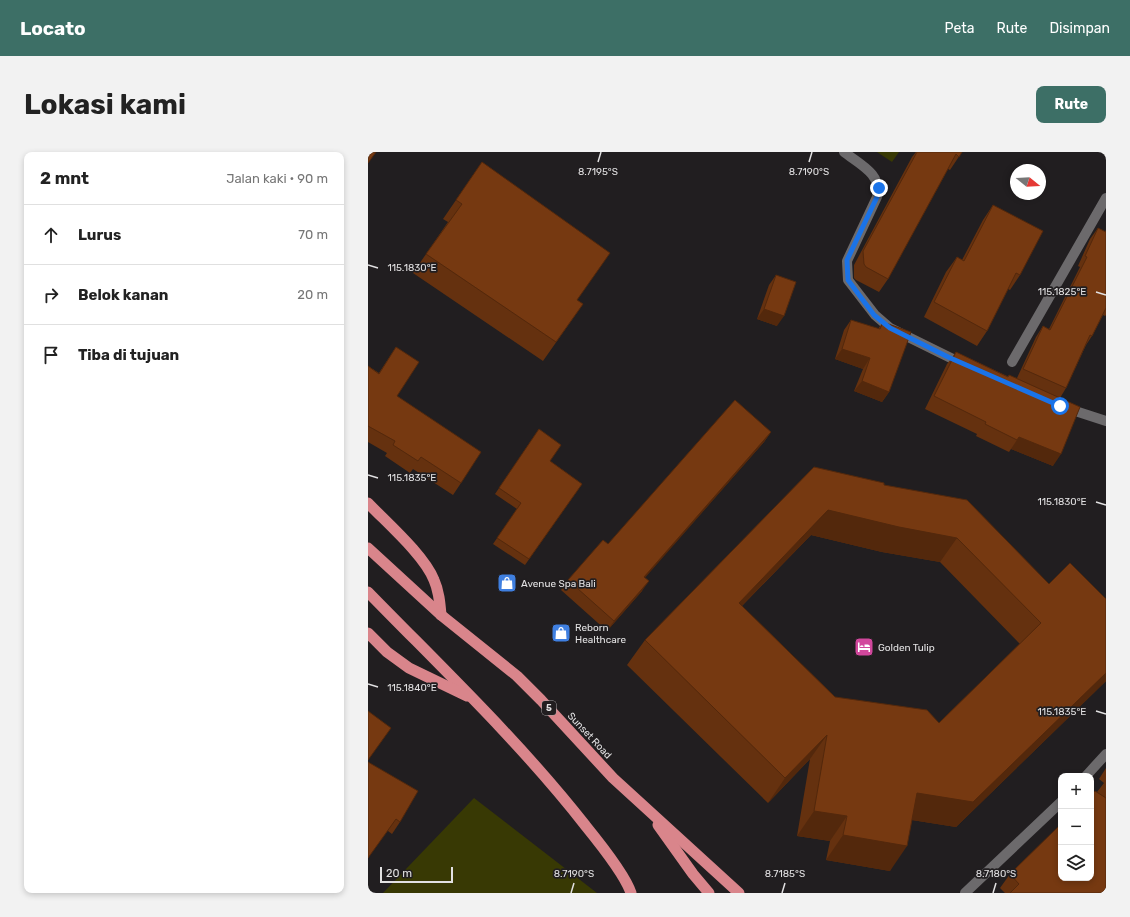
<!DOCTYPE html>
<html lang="id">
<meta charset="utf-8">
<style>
:root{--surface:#fff;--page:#f2f2f2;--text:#222;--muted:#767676;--line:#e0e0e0;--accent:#3d6f66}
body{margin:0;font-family:Rubik,sans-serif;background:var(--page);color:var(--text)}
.controls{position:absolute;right:12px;bottom:12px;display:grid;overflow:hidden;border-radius:8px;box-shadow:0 2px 6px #0003}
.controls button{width:36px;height:36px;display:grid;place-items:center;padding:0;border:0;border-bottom:1px solid var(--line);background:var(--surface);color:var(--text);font:20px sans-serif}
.compass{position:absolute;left:642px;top:12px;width:36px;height:36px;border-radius:50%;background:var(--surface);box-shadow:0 2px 6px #0003;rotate:108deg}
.scale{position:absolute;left:12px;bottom:10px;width:73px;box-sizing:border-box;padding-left:4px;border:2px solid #e2e1e2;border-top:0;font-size:11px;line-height:14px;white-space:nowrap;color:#e2e1e2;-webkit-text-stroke:3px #211e20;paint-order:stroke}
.stop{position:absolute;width:12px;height:12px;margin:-9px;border:3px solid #1a73e8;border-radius:50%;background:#fff}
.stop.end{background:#1a73e8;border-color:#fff;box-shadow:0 1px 4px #0008}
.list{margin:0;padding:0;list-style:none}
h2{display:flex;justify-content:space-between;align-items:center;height:52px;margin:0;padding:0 16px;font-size:17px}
h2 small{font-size:13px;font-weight:400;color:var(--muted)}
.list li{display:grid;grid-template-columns:26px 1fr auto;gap:12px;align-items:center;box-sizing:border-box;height:60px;padding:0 16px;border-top:1px solid var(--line)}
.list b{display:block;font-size:15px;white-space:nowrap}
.list em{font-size:13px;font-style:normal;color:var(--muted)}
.icon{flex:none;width:22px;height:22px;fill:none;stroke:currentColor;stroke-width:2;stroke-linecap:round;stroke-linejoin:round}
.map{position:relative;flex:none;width:738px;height:741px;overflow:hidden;border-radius:8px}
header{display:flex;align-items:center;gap:24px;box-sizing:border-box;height:56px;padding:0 20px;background:var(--accent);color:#fff}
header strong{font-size:19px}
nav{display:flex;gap:22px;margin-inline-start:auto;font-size:14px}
.intro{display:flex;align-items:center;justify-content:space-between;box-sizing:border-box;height:96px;padding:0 24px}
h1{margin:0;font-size:28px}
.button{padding:10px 18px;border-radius:8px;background:var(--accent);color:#fff;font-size:14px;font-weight:700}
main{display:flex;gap:24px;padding:0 24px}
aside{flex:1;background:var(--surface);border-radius:8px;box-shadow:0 2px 6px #0003}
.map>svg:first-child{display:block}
</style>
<header>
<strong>Locato</strong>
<nav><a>Peta</a><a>Rute</a><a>Disimpan</a></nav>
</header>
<div class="intro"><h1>Lokasi kami</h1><a class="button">Rute</a></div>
<main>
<aside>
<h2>2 mnt<small>Jalan kaki · 90 m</small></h2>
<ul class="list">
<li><svg class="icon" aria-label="ahead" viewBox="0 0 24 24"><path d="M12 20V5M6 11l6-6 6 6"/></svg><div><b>Lurus</b></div><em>70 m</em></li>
<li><svg class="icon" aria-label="right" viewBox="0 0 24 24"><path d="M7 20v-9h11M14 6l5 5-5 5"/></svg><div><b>Belok kanan</b></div><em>20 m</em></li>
<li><svg class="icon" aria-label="arrive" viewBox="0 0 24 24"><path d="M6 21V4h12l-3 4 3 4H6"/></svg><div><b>Tiba di tujuan</b></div></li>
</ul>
</aside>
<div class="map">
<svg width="738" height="741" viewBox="0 0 738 741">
<rect width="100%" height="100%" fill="#211e20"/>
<g fill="#383904">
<polygon points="509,0 531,0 524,10"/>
<polygon points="106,646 229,741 15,741"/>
</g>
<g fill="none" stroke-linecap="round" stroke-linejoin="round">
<g stroke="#6c6a6c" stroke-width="10">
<path d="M476,0C493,13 514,22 509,45L479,109L480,128L507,163L522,176L595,212"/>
<polyline points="644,210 738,46"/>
<polyline points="698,256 738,269"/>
<polyline points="718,624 738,602"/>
<polyline points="597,741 693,650"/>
</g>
<g stroke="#d9858b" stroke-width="11">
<path d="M0,351C19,371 56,403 66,428C71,439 72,451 73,463"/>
<polyline points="0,396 73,463 149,524 173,548 245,626 371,741"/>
<path d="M0,440C74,516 152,590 217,673C230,689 257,722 263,741"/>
<polyline points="0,481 19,500 41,516 99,544"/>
<polyline points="290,673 325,722 341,741"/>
</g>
</g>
<g fill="#65310f" fill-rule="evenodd">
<polygon points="548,0 594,0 582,18 580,17 520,127 511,140 488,128 486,126 486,113 544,5"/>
<polygon points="114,10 209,148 215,152 175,209 45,121 80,70 75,67"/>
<polygon points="625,53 652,123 642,138 640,137 619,179 609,194 556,165 578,120 589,105 594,108 615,68"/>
<polygon points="730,76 737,80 738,78 738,163 737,164 735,163 724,184 718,193 698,236 692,246 685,314 643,297 641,300 608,284 609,282 557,257 579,212 588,200 639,224 649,226 668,185 675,174 681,177 712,115 710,114 722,87"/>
<polygon points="408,123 409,174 389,167 401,133"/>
<polygon points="483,168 510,177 515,170 521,240 514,250 486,239 495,217 467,207 476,178"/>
<polygon points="28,195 29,244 93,331 85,343 45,317 42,321 17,304 19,301 0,290 0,214 11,221"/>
<polygon points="171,277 182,309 214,332 157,413 125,392 149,357 127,342"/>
<polygon points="403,280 396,290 277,425 274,439 239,479 193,438 200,428 240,392"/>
<path d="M516,333L681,432L738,447V529L588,675L544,668L522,719L458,708L462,689L429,684L442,607L400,651L259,513L277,488ZM443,383L514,400L572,410L652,492L571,571L467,545L374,454Z"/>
<polygon points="0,610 32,670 24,682 20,679"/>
<polygon points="738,616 738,741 637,741 632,736 642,722 729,640 736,631 731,627"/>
</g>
<g fill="#53280c">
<polygon points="396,157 416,164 409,174 389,167"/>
<polygon points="474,197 502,206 495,217 467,207"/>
<polygon points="494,229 521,240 514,250 486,239"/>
<polygon points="403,280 396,290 269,435 276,425"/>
<polygon points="651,285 693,302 685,314 643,297"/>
<polygon points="460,358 589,386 572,410 514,400 443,383 353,475 371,451"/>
<polygon points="281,429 274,439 239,479 246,469"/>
<polygon points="738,521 738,529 588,675 531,666 549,641"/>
<polygon points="459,583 442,607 400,651 417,626"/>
<polygon points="446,659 479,664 462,689 429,684"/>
<polygon points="475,683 539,694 522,719 458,708"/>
</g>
<g fill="#763911" stroke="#53280c" fill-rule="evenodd">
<polygon points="0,0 8,0 0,11"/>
<polygon points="549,0 594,0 591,5 588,2 520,127 498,115 496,112 495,99"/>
<polygon points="114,10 242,101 209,148 215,152 188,190 58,102 94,52 88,48"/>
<polygon points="625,53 675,79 652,123 648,121 619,179 566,150 589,105 596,109"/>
<polygon points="730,76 738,80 738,156 724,184 722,183 698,236 655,217 675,174 682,178 719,105 717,104"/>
<polygon points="408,123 428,130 416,164 396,157"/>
<polygon points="483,168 512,177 515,170 543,180 521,240 494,229 502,206 474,197"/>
<polygon points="28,195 51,210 29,244 113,300 93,331 53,305 50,309 25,293 27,289 0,274 0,214 11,222"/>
<polygon points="588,200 640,225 641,223 712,255 693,302 651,285 649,288 617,272 618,270 566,244"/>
<polygon points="367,248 403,280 276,425 281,429 246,469 200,428 235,388 240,392"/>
<polygon points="171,277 193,293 182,309 214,332 161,407 129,386 153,351 131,336"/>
<path d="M446,315L516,331V333L599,348L681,432L702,411L738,447V521L605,650L549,641L539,694L475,683L479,664L446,659L459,583L417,626L277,488ZM460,358L531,375L589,386L673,471L571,571L559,558L467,545L371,451Z"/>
<polygon points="0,559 23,576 0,608"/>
<polygon points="0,610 50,639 32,670 28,667 0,706"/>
<polygon points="727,639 738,646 738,741 642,741 651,732 642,722 693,672 693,726 723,726 723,643"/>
</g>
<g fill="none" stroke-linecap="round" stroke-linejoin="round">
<polyline stroke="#1a73e8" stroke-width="5" points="511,36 509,45 479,108 480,128 506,163 522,176 580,205 692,254"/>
</g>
<path fill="none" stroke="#e2e1e2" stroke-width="1.5" d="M230,10L233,0M441,10L444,0M0,113L10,116M728,140L738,143M0,323L10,326M728,350L738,353M0,532L10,535M728,559L738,562M203,741L206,731M414,741L417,731M625,741L628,731"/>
<defs>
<g id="shop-square" transform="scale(1)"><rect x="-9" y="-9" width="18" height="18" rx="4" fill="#3f7fe0" stroke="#211e20"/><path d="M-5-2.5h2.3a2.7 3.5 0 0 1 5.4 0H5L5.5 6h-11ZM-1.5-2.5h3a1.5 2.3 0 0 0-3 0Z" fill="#fff"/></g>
<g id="hotel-square" transform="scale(1)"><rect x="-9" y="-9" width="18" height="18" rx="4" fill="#d1479c" stroke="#211e20"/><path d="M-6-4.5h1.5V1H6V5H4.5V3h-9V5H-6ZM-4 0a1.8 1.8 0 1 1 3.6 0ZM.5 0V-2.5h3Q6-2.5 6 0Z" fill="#fff"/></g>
</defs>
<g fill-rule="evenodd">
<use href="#shop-square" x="139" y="431"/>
<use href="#shop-square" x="193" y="481"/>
<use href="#hotel-square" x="496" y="495"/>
</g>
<g text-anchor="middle" stroke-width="3.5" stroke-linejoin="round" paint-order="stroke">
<rect fill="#211e20" stroke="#a8a6a8" stroke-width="1" x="174" y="549" width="14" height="14" rx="3"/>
<g font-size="9" font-weight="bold" fill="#e2e1e2">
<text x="181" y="559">5</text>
</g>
<g font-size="10" fill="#e2e1e2" stroke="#211e20" text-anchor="start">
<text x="153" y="435">Avenue Spa Bali</text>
<text x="207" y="479">Reborn<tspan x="207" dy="12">Healthcare</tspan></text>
<text x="510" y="499">Golden Tulip</text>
</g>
<g font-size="10" fill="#e2e1e2" stroke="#211e20">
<text transform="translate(222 583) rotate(47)" y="4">Sunset Road</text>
</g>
</g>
<g font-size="10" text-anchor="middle" fill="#e2e1e2" stroke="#211e20" stroke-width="3.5" stroke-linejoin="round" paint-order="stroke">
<text x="230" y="23">8.7195°S</text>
<text x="441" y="23">8.7190°S</text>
<text x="44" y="119">115.1830°E</text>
<text x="694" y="143">115.1825°E</text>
<text x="44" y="329">115.1835°E</text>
<text x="694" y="353">115.1830°E</text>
<text x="44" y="539">115.1840°E</text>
<text x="694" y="563">115.1835°E</text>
<text x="206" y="725">8.7190°S</text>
<text x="417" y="725">8.7185°S</text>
<text x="628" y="725">8.7180°S</text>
</g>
</svg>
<div class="controls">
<button>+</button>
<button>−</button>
<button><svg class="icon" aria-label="layers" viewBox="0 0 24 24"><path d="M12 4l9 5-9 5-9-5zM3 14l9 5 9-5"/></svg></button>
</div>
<svg class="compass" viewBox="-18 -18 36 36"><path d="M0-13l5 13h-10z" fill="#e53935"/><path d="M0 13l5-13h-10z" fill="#767676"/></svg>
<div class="scale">20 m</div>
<div class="stop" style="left:692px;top:254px"></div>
<div class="stop end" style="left:511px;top:36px"></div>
</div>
</main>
